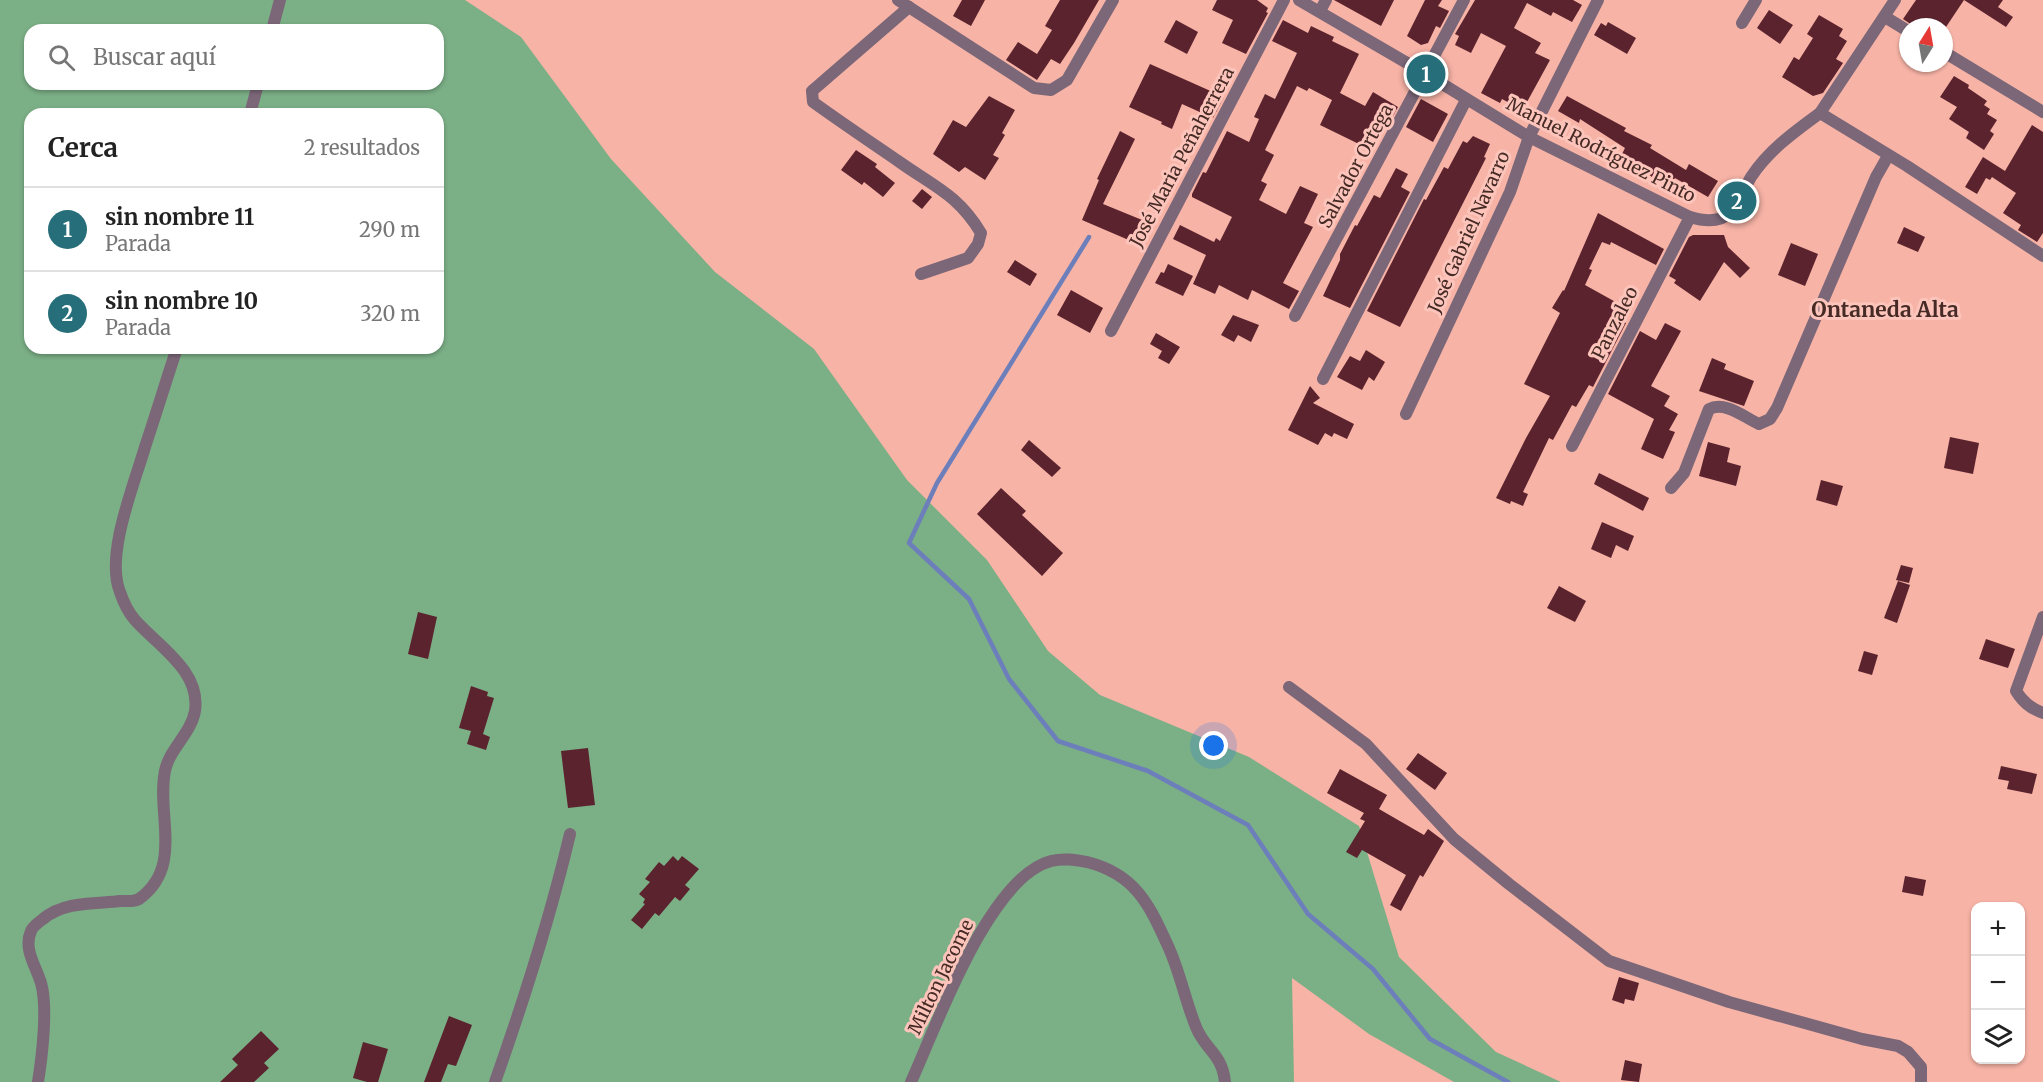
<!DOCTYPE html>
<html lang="es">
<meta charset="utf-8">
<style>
:root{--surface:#fff;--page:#f2f2f2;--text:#222;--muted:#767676;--line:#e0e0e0;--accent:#266e79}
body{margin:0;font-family:Merriweather,serif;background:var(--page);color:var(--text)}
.controls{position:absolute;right:18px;bottom:18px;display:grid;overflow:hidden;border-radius:12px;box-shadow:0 2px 4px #0004}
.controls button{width:54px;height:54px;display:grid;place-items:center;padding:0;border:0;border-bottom:2px solid var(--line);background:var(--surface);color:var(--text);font:30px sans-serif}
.compass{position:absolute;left:1899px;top:18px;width:54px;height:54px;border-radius:50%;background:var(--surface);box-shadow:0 2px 4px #0004;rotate:11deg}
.you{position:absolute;left:1214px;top:746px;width:21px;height:21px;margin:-15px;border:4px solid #fff;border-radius:50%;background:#1a73e8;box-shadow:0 0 0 9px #1a73e833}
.badge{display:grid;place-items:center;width:39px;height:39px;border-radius:50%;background:var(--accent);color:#fff;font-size:20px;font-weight:700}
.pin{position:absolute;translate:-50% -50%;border:3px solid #fff;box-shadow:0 2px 6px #0006}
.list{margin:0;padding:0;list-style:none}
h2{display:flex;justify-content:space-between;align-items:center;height:78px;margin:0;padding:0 24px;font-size:26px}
h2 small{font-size:20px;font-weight:400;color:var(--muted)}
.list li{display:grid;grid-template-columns:39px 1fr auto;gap:18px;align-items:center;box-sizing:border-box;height:84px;padding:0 24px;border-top:2px solid var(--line)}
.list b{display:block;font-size:22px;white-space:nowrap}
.list p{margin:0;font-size:20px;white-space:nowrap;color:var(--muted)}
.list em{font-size:20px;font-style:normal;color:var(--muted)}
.icon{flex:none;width:33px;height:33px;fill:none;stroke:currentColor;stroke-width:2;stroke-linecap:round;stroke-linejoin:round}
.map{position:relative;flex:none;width:2043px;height:1082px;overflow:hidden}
.search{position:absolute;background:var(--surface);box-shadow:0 2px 4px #0004;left:24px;top:24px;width:420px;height:66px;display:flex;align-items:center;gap:15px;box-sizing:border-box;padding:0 21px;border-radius:18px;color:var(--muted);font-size:22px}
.panel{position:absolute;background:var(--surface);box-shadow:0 2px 4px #0004;left:24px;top:108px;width:420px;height:246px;border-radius:18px}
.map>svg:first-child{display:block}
</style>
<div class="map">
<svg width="2043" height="1082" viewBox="0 0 2043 1082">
<rect width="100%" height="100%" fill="#f7b3a6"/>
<path fill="#7baf86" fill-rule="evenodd" d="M0,0H465L521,37L611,159L715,272L814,349L907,480L987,560L1048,651L1100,695L1249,757L1359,826L1399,957L1496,1052L1561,1082H1454L1369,1034L1292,978L1294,1082H0ZM30,30H438V84H30ZM30,114H438V348H30Z"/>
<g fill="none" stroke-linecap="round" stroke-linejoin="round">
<polyline stroke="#6d7fba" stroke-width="4.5" points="1089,237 937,483 909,543 969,599 1009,679 1058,741 1148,771 1248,825 1308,914 1373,969 1430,1039 1508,1082"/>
</g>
<g fill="#5b232e">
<polygon points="962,0 985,0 971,26 953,16"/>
<polygon points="1060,0 1099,0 1074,43 1060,64 1051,59 1037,80 1006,60 1018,42 1037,54 1052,30 1045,26"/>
<polygon points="1217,0 1257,0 1268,8 1266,12 1268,13 1246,54 1222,43 1233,20 1212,10"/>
<polygon points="1334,0 1394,0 1381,26"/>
<polygon points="1425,0 1442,0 1438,6 1449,11 1440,28 1436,26 1428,43 1421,45 1407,36"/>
<polygon points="1475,0 1573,0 1582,5 1572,22 1553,12 1551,16 1527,3 1514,28 1541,43 1535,53 1550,60 1527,102 1519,98 1515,106 1502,99 1500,103 1481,93 1506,46 1481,33 1471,53 1455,45 1459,36 1455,34"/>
<polygon points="1916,0 1964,0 1946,27 1915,27 1903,19"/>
<polygon points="1964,0 2003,0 1998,7 2013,17 2006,27"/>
<polygon points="1769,10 1793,25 1780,44 1757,28"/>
<polygon points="1819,15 1843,29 1839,36 1847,41 1836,59 1843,63 1823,93 1813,96 1782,77 1794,57 1799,60 1813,38 1807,34"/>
<polygon points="1176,20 1198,32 1187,54 1164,42"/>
<polygon points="1283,20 1308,33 1311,26 1334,37 1332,41 1359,54 1340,93 1365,106 1373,92 1398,107 1392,118 1381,112 1363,146 1320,125 1332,100 1309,88 1307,91 1297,86 1265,150 1274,155 1261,181 1267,184 1259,200 1286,214 1300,186 1318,194 1304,223 1313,227 1283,283 1299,291 1289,309 1252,290 1248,300 1219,285 1215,294 1193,284 1206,255 1173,239 1180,225 1214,242 1216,238 1220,241 1232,217 1192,197 1192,194 1203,172 1206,173 1227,131 1249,142 1259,119 1254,117 1265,94 1275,99 1297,53 1272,41"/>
<polygon points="1608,22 1636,38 1627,54 1594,35 1601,23 1606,26"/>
<polygon points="1150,64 1224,97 1213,118 1182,104 1172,129 1161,124 1162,122 1129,107"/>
<polygon points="1954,76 1969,85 1968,88 1987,101 1984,105 1990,109 1987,114 1997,120 1990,131 1994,134 1984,150 1966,138 1969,132 1949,119 1957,107 1940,97"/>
<polygon points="989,96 1015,110 1002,133 1005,135 993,155 999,158 985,180 965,167 959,172 933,154 953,120 966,127"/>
<polygon points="1567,96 1626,128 1624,131 1652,145 1650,148 1686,170 1689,164 1718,181 1708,197 1675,178 1669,187 1632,165 1634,160 1622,154 1625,148 1580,119 1579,123 1558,111"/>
<polygon points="1421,99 1448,114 1433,142 1406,127"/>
<polygon points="2032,125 2043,132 2043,233 2037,242 2018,230 2021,225 2003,213 2016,193 1992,177 1990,180 1986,178 1977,194 1965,187 1983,157 2005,171"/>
<polygon points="1120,131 1135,139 1103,204 1147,222 1138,244 1082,220 1099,180 1097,179"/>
<polygon points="1473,136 1490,144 1484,157 1486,158 1400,327 1367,311 1424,199 1426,200 1444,167 1448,169 1463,141 1467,143"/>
<polygon points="856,150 877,164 875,167 895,183 883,197 864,182 862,185 841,170"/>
<polygon points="1396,168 1408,174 1401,187 1410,192 1350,308 1323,296 1340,260 1340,254 1355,225 1357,226 1374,195 1380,198"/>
<polygon points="922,189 932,197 922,209 912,201"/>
<polygon points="1598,213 1664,249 1656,265 1611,242 1610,245 1602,242 1589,269 1592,270 1585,285 1630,310 1624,322 1626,323 1593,387 1589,385 1576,407 1572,405 1553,440 1549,438 1523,492 1528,494 1523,506 1511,501 1510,504 1496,498 1526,438 1550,396 1524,384 1560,313 1552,308 1563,290 1564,291"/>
<polygon points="1904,227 1925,237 1918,252 1897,243"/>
<polygon points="1693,235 1724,235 1728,247 1750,268 1740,278 1724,262 1700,301 1674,283 1676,280 1669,276 1689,237"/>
<polygon points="1791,243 1818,254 1805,286 1778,275"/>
<polygon points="1015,260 1037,274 1030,286 1007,272"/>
<polygon points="1168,264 1193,276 1183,296 1155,283 1161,272 1164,273"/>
<polygon points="1071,290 1103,308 1090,333 1057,315"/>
<polygon points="1233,315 1259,325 1251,342 1238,335 1234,342 1221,335"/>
<polygon points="1665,323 1681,331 1651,386 1670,396 1664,406 1678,414 1669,430 1675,432 1663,459 1641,449 1654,419 1608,394 1640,331 1656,340"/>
<polygon points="1156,333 1180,347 1169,364 1158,358 1162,351 1150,344"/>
<polygon points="1366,350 1385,362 1374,381 1369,377 1362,390 1337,377 1350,356 1360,361"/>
<polygon points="1712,358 1726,364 1724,369 1754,381 1744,406 1699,391"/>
<polygon points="1310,386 1320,398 1313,403 1354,424 1347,439 1334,433 1332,437 1325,433 1318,445 1288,430"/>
<polygon points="1950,437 1979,443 1973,474 1944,468"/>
<polygon points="1029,440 1061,468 1052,477 1021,450"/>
<polygon points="1708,442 1730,448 1727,462 1741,466 1736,486 1699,476"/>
<polygon points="1599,473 1649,498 1643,511 1594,484"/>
<polygon points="1821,480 1843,486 1837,506 1816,500"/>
<polygon points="1001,488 1026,511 1022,515 1063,553 1042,576 977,514"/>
<polygon points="1602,522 1634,536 1628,551 1616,545 1611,558 1591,549"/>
<polygon points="1901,565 1913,568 1909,583 1896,580"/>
<polygon points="1898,581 1910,585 1897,623 1884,618"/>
<polygon points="1559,586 1586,601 1575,622 1547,608"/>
<polygon points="418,612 437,617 428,659 408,654"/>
<polygon points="1986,639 2015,649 2008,668 1979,659"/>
<polygon points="1864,651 1878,655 1872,675 1858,671"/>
<polygon points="471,686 488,692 487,696 494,698 483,734 490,737 486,750 467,744 471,731 459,728"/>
<polygon points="588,748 595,805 568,808 561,751"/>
<polygon points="1418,753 1447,773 1435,790 1406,769"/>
<polygon points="2001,766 2037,774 2032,794 2007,789 2009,781 1998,779"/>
<polygon points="1340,769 1387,795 1379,809 1424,835 1428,829 1444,841 1423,877 1420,875 1401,911 1390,905 1406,875 1362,850 1357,858 1346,852 1365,821 1360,819 1364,813 1327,793"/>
<polygon points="673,856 678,861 682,856 699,869 685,885 690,889 680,901 675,897 659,916 655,913 642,929 631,920 645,904 643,903 645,899 639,894 650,882 645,879 659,862 664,866"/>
<polygon points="1905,876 1926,880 1923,896 1902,892"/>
<polygon points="1619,977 1639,983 1634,1001 1625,999 1624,1004 1612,1000"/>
<polygon points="449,1016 472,1025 456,1066 448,1064 441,1082 424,1082"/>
<polygon points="261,1031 279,1049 264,1063 269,1068 254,1082 220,1082 238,1065 232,1059"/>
<polygon points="363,1042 388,1049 378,1082 367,1082 353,1078"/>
<polygon points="1625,1060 1642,1064 1639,1082 1621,1080"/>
</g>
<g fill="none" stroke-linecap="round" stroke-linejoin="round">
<g stroke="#7b6778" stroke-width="12">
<polyline points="898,0 1034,88 1051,90 1067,80 1113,0"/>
<path d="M1299,0L1426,74L1529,137L1690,217C1703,221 1719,223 1730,213C1738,206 1745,187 1751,177C1769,150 1794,132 1820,113L1907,166L2043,256"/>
<path d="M909,7L812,91L813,102C842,123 872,143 901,163C935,187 958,195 981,233L978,244L968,258L921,274"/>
<polyline points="1320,11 1326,0"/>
<polyline points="1885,17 1908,31"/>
<polyline points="1742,23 1756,0"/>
<polyline points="272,30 280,0"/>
<polyline points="1944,52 2043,112"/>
<polyline points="1820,113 1895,0"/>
<polyline points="250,114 258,84"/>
<polyline points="1295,316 1464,0"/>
<polyline points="1111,331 1284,0"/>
<polyline points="1323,379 1466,100"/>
<polyline points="1406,414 1510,192 1529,137 1598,0"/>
<polyline points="1572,446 1690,217"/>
<path d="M1671,488L1684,473L1709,409C1725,401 1744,417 1759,424L1770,419L1777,408L1876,177L1888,156"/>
<path d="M2043,617L2016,691C2023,702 2030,708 2043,713"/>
<polyline points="1289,687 1366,744 1454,839 1509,884 1609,961 1729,1002 1862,1039 1898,1046 1908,1052 1921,1067 1921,1082"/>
<path d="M38,1082C42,1057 48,1007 41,983C36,966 23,949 31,931C33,926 39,922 43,919C65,901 95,904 121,901C127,901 134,902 139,899C184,867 156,814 165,771C169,749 191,734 195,711C201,671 158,646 135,620C129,613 123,601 120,592C105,555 134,485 145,447C156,414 166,381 177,348"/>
<path d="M495,1082C524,1000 550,918 570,834"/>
<path d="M911,1082C936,1027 989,877 1051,861C1064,858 1075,860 1087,862C1135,874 1149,904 1168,946C1180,972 1185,1000 1196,1027C1205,1050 1222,1053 1225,1082"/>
</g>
</g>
<g text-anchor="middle" stroke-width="6" stroke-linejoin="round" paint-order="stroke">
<g font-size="18" fill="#452a25" stroke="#fcc4ba">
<text transform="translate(1601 150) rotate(27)" y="6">Manuel Rodríguez Pinto</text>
<text transform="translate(1182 157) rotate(-62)" y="6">José Maria Peñaherrera</text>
<text transform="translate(1356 166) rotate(-62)" y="6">Salvador Ortega</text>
<text transform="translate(1469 232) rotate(-66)" y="6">José Gabriel Navarro</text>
<text transform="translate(1615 323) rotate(-63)" y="6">Panzaleo</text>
<text transform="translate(941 977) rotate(-64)" y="6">Milton Jacome</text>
</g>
<g font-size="21" font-weight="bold" fill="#452a25" stroke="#fcc4ba">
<text x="1885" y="317">Ontaneda Alta</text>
</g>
</g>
</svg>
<div class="controls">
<button>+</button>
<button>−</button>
<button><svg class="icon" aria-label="layers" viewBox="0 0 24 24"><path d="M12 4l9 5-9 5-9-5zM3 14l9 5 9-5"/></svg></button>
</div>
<svg class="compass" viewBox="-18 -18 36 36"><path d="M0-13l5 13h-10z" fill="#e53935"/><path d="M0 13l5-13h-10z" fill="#767676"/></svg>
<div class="you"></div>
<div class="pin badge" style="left:1426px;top:74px">1</div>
<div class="pin badge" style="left:1737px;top:201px">2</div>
<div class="search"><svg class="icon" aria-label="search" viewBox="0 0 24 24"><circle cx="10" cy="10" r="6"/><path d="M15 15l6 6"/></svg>Buscar aquí</div>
<section class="panel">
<h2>Cerca<small>2 resultados</small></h2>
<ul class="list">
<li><span class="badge">1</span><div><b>sin nombre 11</b><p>Parada</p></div><em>290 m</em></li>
<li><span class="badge">2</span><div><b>sin nombre 10</b><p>Parada</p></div><em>320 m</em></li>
</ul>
</section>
</div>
